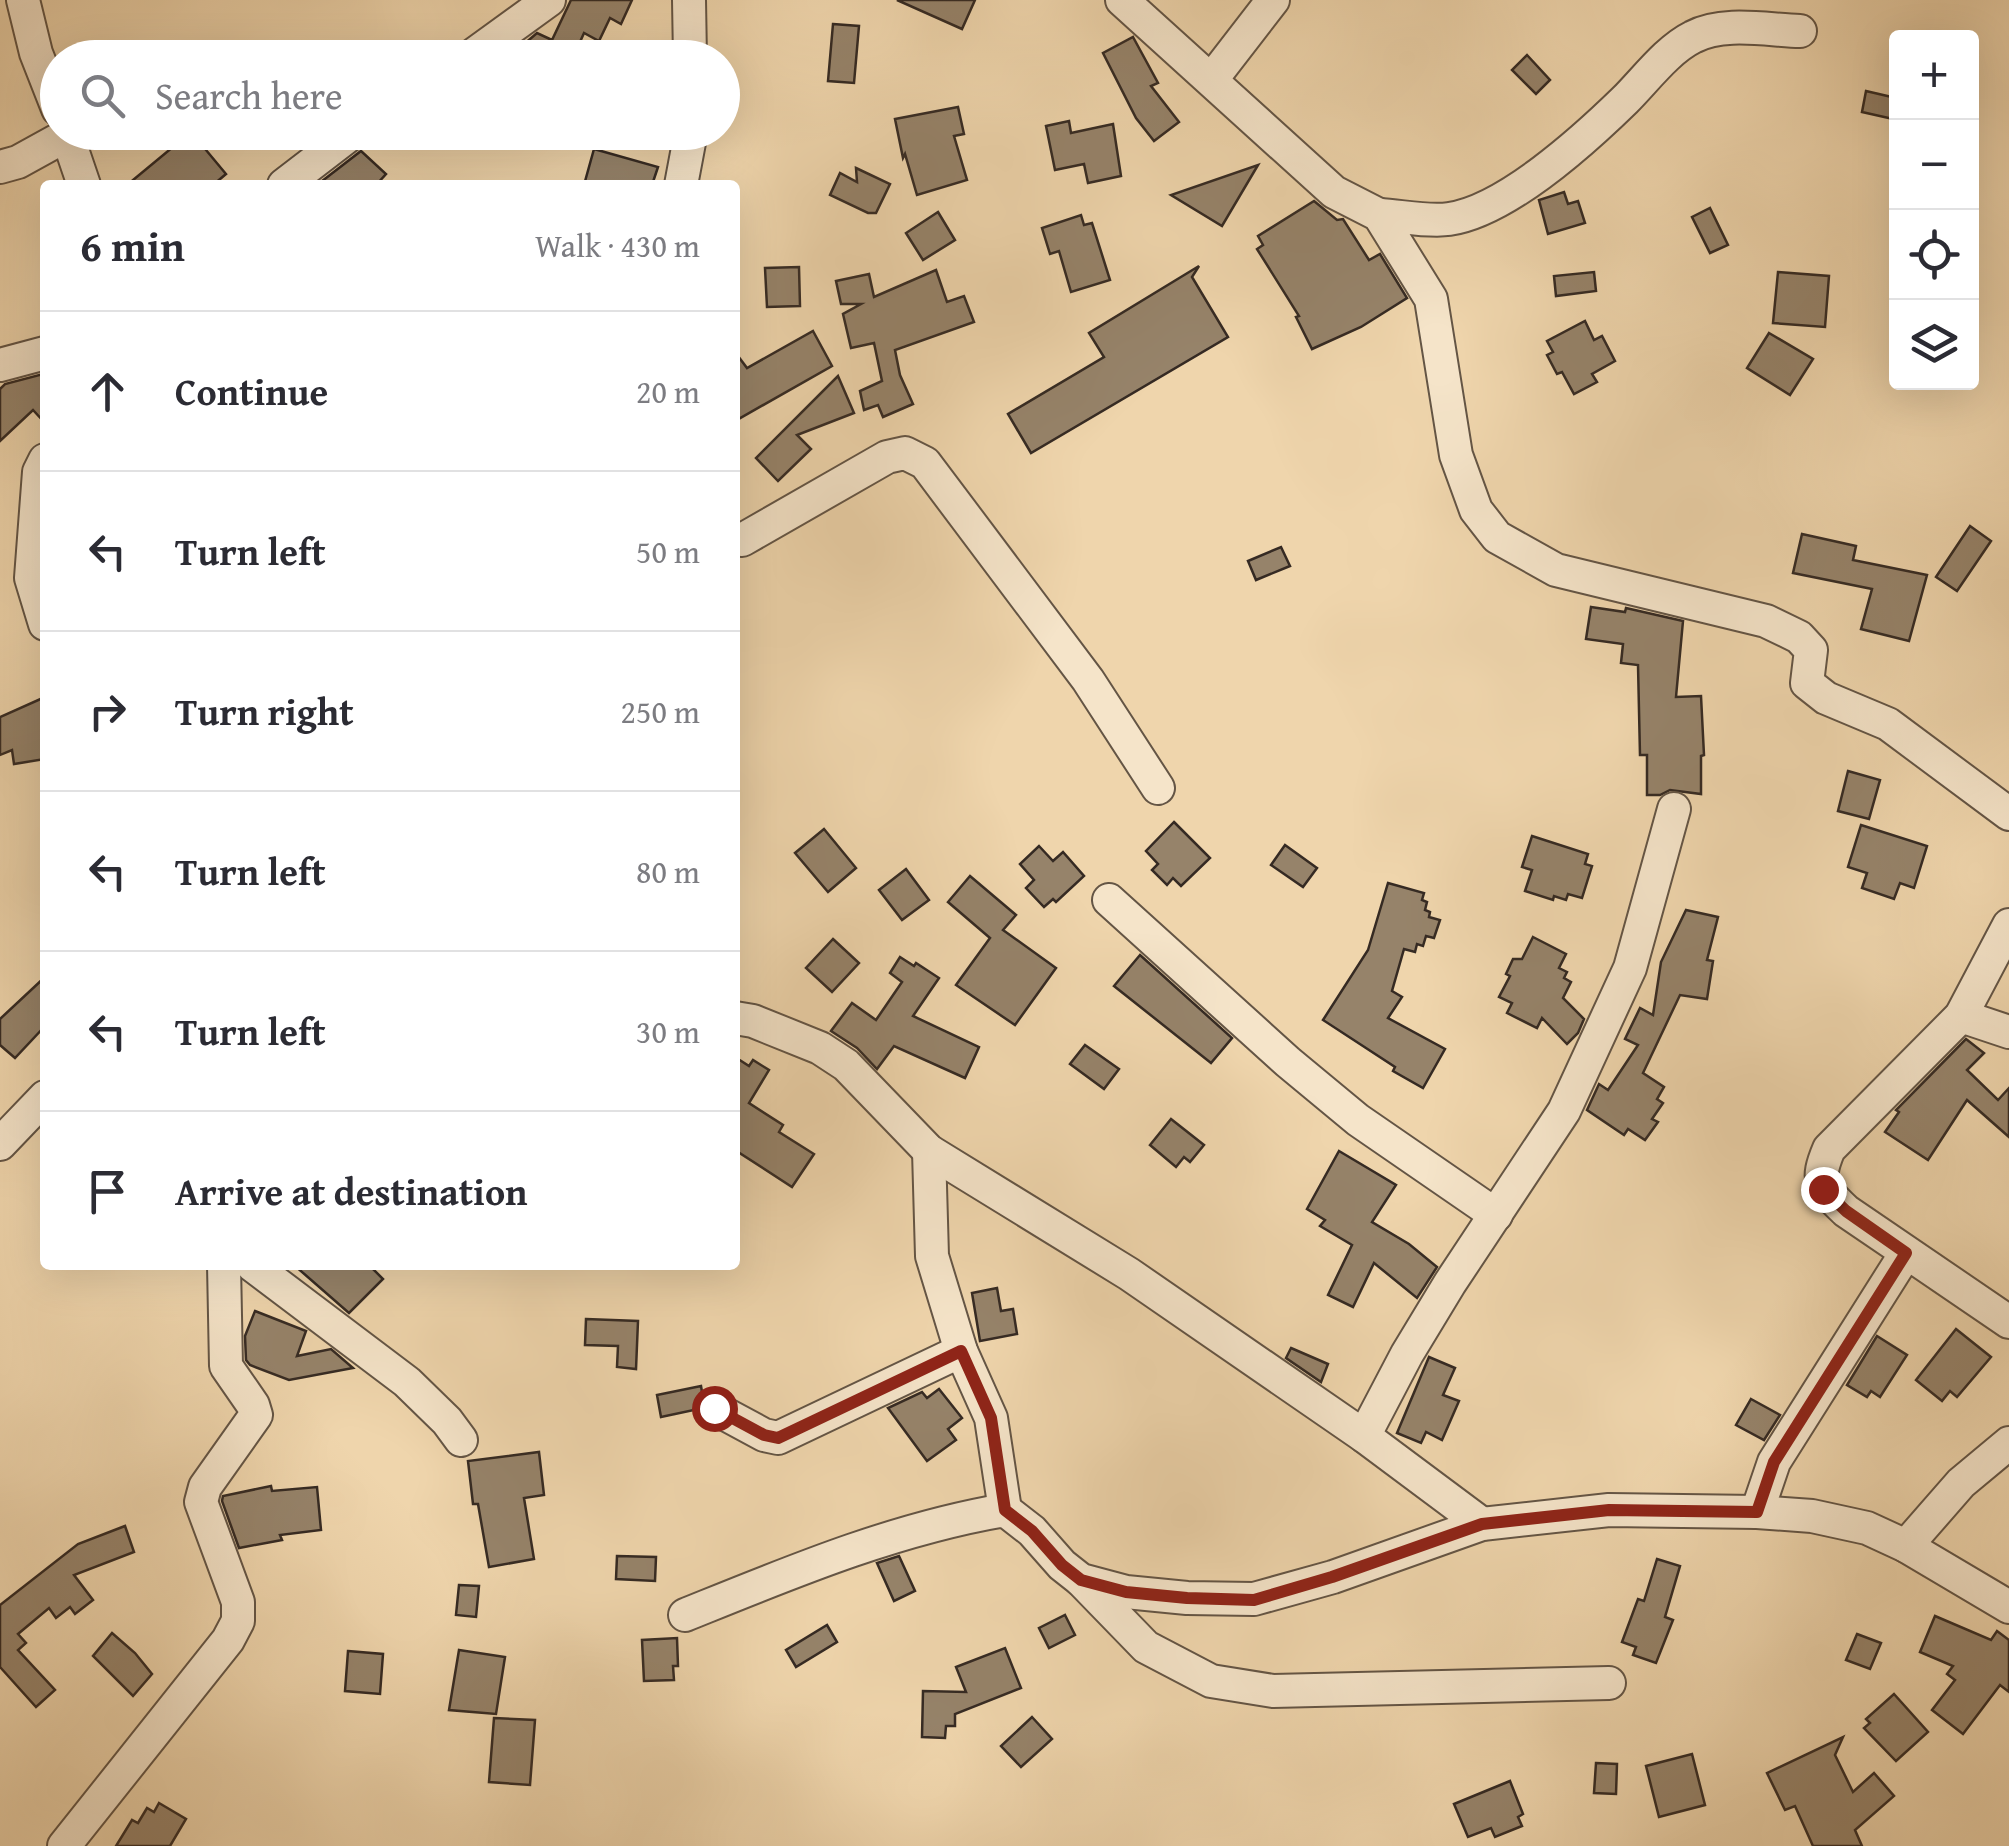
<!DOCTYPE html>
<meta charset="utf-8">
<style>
:root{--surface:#fff;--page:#f7f7f7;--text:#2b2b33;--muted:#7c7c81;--line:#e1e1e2}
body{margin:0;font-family:"Gentium Book Plus",serif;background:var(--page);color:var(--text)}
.controls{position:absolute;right:30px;top:30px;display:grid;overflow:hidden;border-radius:10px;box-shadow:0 10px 40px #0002}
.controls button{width:90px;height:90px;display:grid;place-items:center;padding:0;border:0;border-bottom:2px solid var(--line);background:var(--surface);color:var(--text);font:50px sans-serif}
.stop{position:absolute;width:30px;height:30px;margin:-22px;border:8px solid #8f2418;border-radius:50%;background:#fff}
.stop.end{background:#8f2418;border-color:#fff;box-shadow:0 2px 10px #0008}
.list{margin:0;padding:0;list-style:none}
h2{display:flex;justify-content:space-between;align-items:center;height:130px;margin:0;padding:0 40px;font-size:42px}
h2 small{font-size:32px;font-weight:400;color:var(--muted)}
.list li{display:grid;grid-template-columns:65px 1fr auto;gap:30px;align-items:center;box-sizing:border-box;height:160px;padding:0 40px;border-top:2px solid var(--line)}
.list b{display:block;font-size:38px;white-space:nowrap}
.list em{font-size:32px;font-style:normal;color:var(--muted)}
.icon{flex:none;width:55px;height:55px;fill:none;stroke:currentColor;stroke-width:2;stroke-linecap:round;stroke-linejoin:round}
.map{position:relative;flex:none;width:2009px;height:1846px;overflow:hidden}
.search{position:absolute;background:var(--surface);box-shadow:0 10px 40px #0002;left:40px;top:40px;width:700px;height:110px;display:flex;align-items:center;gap:25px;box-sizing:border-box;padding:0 35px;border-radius:55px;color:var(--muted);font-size:38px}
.panel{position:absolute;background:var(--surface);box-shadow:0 10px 40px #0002;left:40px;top:180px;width:700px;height:1090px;border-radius:10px}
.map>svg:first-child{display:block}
</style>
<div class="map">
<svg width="2009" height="1846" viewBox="0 0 2009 1846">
<rect width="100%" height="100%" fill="#efd5ac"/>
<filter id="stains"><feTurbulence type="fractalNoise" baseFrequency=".002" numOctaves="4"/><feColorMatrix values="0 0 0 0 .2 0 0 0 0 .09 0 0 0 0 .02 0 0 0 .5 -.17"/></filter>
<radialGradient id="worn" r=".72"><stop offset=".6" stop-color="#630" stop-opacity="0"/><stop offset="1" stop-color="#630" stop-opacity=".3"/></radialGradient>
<g fill="#96836a" stroke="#352a23" stroke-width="2.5">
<polygon points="571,0 632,0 621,24 610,18 599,41 584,33 576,51 591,58 508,58 537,33 552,40"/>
<polygon points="897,0 975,0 962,29"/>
<polygon points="833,24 859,26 854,83 828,81"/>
<polygon points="1133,37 1158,83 1151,86 1179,122 1154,141 1136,118 1103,53"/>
<polygon points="1527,55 1550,80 1536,94 1512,70"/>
<polygon points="1866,91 1896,98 1893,119 1862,112"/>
<polygon points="958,107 964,134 954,136 967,180 917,195 905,154 903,158 895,119"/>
<polygon points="1069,121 1071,133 1113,124 1121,176 1088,183 1084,164 1055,170 1046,126"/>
<polygon points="191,132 226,174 213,185 127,185"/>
<polygon points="594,149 658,167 652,185 584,185"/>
<polygon points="361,151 386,174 376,185 317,185"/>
<polygon points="1258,165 1222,226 1171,195"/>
<polygon points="856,168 890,184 876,213 868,213 830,195 840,173 857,182"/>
<polygon points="1564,192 1568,204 1578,201 1585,223 1548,234 1539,200"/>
<polygon points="1314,201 1337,220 1343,219 1369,260 1380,254 1407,298 1361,327 1312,349 1296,317 1299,316 1257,249 1263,245 1258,236"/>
<polygon points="1710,208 1728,245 1710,253 1692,217"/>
<polygon points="938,212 955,240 923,260 906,233"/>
<polygon points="1081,215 1084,225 1092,223 1110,280 1071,292 1059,251 1050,254 1042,228"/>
<polygon points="1199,266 1192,277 1228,337 1031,453 1008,414 1104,357 1089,333"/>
<polygon points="799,267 800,306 767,307 765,268"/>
<polygon points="936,270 947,302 964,296 974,322 895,350 900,375 913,404 883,417 878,405 864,410 860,391 882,381 874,343 851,348 843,314 861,304 841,304 836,281 869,274 874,297"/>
<polygon points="1594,272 1596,291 1556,296 1554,276"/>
<polygon points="1778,272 1829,276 1825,327 1773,323"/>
<polygon points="1585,321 1594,340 1602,336 1615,361 1592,374 1597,382 1574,394 1562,372 1557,374 1547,355 1553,352 1547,341"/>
<polygon points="813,331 832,366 735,421 735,352 747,368"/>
<polygon points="1769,333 1813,359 1790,395 1747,368"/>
<polygon points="43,374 45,423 33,410 0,441 0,389 5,384"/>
<polygon points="838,376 854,413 797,435 811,449 778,481 756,458"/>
<polygon points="1970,526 1991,541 1957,591 1936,577"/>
<polygon points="1802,534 1856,546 1853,560 1927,575 1909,641 1861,629 1872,589 1793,573"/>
<polygon points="1281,547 1290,566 1256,580 1248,561"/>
<polygon points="1591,607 1625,612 1626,608 1683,621 1676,697 1701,696 1704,755 1701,756 1701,794 1670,790 1660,795 1647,795 1647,755 1640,755 1638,665 1621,663 1623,644 1586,639"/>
<polygon points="45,697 45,759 14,764 12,750 0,755 0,717"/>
<polygon points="1848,771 1880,780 1869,819 1838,811"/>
<polygon points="1174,822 1210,858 1181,886 1173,878 1167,885 1152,870 1158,864 1146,851"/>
<polygon points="1861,825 1927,846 1914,888 1900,883 1894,899 1862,888 1867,873 1848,867"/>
<polygon points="824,829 856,868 828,892 795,853"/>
<polygon points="1532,836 1588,854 1585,864 1592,866 1582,898 1568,894 1566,900 1554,896 1553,900 1525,891 1532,870 1522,867"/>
<polygon points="1285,845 1317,868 1303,887 1271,865"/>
<polygon points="1039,846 1053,861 1063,852 1084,876 1056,902 1053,899 1044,907 1026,888 1034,880 1020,864"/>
<polygon points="906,869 929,900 902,920 879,890"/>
<polygon points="970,876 1016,915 1003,930 1056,968 1015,1025 956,985 990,938 948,902"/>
<polygon points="1388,883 1424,893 1422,900 1427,902 1425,910 1430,912 1429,917 1440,920 1434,938 1426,936 1423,946 1417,944 1415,952 1404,949 1392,991 1402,997 1388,1018 1445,1049 1423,1088 1393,1071 1395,1067 1323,1020 1368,950"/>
<polygon points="1686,910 1718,917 1707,960 1713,961 1707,999 1680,995 1643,1073 1664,1087 1657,1099 1663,1103 1652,1119 1658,1122 1645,1140 1628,1129 1624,1135 1587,1110 1599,1084 1608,1090 1638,1045 1625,1039 1640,1008 1653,1015 1661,962"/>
<polygon points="1533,937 1566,954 1559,968 1567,972 1564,978 1571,982 1563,998 1584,1019 1578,1033 1567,1044 1542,1018 1537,1028 1507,1013 1512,1003 1499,997 1510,976 1506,974 1513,959 1522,959"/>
<polygon points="833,939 859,963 832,992 806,968"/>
<polygon points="1140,955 1232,1038 1211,1063 1114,986"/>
<polygon points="900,957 914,966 916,963 939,978 913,1016 979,1047 965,1078 894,1046 877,1069 857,1048 831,1031 852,1003 876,1020 902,982 890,973"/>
<polygon points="45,977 45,1026 15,1058 0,1045 0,1019"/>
<polygon points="1966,1039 1984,1053 1967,1070 1998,1100 2009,1088 2009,1137 1967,1100 1928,1160 1885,1132 1899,1112 1896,1110"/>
<polygon points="1085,1045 1119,1069 1104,1089 1070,1064"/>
<polygon points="735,1057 749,1066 753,1060 769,1070 749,1103 783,1125 779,1132 814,1154 792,1187 735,1150"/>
<polygon points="1171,1119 1204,1145 1190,1162 1184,1157 1176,1167 1150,1145"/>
<polygon points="1339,1151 1396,1185 1372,1222 1409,1244 1437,1267 1417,1298 1374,1263 1353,1307 1328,1295 1352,1245 1320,1226 1325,1220 1307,1209"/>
<polygon points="294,1265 369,1265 383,1279 349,1313"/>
<polygon points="997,1288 1001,1311 1013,1309 1017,1334 980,1341 972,1293"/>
<polygon points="255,1311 306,1331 297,1356 331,1349 353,1368 289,1380 250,1365 246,1360 245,1336"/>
<polygon points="586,1319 638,1321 636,1369 617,1367 618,1346 585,1345"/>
<polygon points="1956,1329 1991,1357 1957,1397 1950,1391 1942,1401 1916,1380"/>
<polygon points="1877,1336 1907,1355 1880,1397 1871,1391 1867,1397 1847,1385"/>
<polygon points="1291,1348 1328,1364 1321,1382 1286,1358"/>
<polygon points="1429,1357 1455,1368 1443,1395 1459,1401 1442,1440 1426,1432 1421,1443 1397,1433"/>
<polygon points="701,1386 702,1392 696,1399 694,1410 661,1417 657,1395"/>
<polygon points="939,1389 962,1418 948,1429 956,1440 927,1461 888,1408 922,1392 927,1398"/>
<polygon points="1751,1399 1780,1415 1764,1440 1736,1425"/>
<polygon points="539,1452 544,1495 524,1498 534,1559 489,1567 478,1504 473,1504 468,1461"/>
<polygon points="271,1486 272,1491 317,1487 321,1530 280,1535 282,1540 239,1548 222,1501 223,1496"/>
<polygon points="125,1526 134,1552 74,1575 93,1600 75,1614 70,1607 56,1618 49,1608 18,1634 26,1643 18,1650 55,1690 36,1707 0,1667 0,1605 78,1544"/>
<polygon points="617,1556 656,1557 655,1581 616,1579"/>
<polygon points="899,1556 915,1591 894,1601 877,1563"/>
<polygon points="1657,1559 1680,1566 1665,1617 1673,1620 1656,1663 1633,1655 1636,1647 1622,1642 1638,1599 1644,1601"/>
<polygon points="459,1585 479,1586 476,1617 456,1615"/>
<polygon points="1065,1615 1075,1635 1049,1648 1039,1628"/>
<polygon points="1935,1616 1991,1640 1997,1631 2009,1640 2009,1692 2000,1685 1963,1734 1932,1710 1955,1680 1947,1674 1953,1666 1920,1652"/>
<polygon points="827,1625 837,1642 796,1667 786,1650"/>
<polygon points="112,1633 135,1653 152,1674 133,1696 93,1656"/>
<polygon points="1857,1634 1881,1643 1870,1669 1846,1660"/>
<polygon points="677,1638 678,1666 673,1666 674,1680 644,1681 642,1640"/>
<polygon points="1005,1648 1021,1688 955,1714 955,1726 946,1726 945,1738 922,1737 923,1691 966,1692 956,1667"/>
<polygon points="459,1650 505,1657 496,1714 449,1710"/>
<polygon points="348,1651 383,1654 380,1694 345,1691"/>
<polygon points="1894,1694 1928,1732 1896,1761 1864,1728 1870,1723 1866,1719"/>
<polygon points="1032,1717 1052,1739 1021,1767 1001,1746"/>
<polygon points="494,1718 535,1720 530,1785 489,1782"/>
<polygon points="1843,1737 1835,1755 1853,1792 1874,1773 1894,1796 1855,1830 1862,1846 1813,1846 1795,1806 1785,1810 1767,1773"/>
<polygon points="1692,1754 1705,1805 1659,1817 1646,1766"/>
<polygon points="1596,1763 1617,1764 1616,1794 1594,1793"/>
<polygon points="1510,1781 1523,1814 1518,1817 1522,1826 1495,1837 1491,1828 1468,1837 1454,1804"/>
<polygon points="159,1803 186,1819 170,1846 116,1846 132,1820 138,1823 147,1808 154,1812"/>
</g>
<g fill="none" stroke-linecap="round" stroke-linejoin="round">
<g stroke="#645545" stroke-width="36">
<g id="minor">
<polyline points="23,0 36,53 58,109"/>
<polyline points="689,0 690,58"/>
<polyline points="1122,0 1334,192 1379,215 1431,299 1456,455 1476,510 1497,537 1556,570 1766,621 1799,637 1811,650 1807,683 1826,698 1888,724 2009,814"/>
<polyline points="469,58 549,0"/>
<polyline points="1212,79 1273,0"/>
<polyline points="66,132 84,185"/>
<polyline points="0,167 18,162 67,135"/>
<polyline points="284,185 353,132"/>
<polyline points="681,185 691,132"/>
<path d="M1379,215C1401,216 1427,222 1449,219C1506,211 1584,140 1625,100C1646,79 1667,50 1693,37C1723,21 1767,30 1800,31"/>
<polyline points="0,365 45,353"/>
<polyline points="45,460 39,472 31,578 45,624"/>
<polyline points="735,539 742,540 887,457 905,453 925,463 1088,680 1158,788"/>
<polyline points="1109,900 1288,1062 1358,1120 1496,1215"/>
<path d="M2009,925L1961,1016L1829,1149C1815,1182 1821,1187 1846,1211L2009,1322"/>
<polyline points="1961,1016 2009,1032"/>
<polyline points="735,1018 753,1021 820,1048 846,1065 929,1151 1129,1274 1364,1436 1482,1524"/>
<polyline points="0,1144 45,1097"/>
<polyline points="929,1151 932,1256 961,1351 991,1418 1005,1510"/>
<polyline points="252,1265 407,1382 447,1421 461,1440"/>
<polyline points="714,1408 764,1435 778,1438 961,1351"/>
<polyline points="1364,1436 1407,1354 1450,1283 1564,1111 1630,968 1674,809"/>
<polyline points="1757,1512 1774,1462 1906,1253"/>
<polyline points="1906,1546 1961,1483 2009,1443"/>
<polyline points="1081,1580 1146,1647 1211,1681 1273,1691 1609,1683"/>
<path d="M685,1615C789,1573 893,1529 1005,1510L1032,1531L1062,1565L1081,1580L1126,1592L1187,1598L1254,1599L1333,1577L1482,1524L1609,1510L1757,1512L1812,1516L1867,1528L1906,1546L2009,1607"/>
<polyline points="64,1846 228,1640 238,1621 238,1602 201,1502 205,1487 256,1415 253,1405 226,1366 224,1265"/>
</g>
</g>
<use href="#minor" stroke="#f5e4c9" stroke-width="32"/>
</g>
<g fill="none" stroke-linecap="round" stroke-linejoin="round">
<polyline stroke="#8f2418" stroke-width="12" points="714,1408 764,1435 778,1438 961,1351 991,1418 1005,1510 1032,1531 1062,1565 1081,1580 1126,1592 1187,1598 1254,1600 1332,1577 1482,1524 1609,1510 1757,1512 1774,1462 1906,1253 1846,1211 1823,1189"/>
</g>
<rect width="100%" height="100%" filter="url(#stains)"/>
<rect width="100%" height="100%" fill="url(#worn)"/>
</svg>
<div class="controls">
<button>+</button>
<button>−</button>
<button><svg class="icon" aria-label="locate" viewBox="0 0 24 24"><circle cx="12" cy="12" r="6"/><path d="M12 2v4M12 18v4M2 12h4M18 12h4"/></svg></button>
<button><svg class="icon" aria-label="layers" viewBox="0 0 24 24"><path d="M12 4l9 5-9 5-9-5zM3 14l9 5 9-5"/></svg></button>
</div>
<div class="stop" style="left:714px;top:1408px"></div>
<div class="stop end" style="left:1823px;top:1189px"></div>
<div class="search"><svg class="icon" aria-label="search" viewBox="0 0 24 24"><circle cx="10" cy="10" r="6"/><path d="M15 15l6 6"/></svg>Search here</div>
<section class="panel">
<h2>6 min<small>Walk · 430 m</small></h2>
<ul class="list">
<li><svg class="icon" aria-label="ahead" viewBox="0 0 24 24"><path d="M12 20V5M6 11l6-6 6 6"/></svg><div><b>Continue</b></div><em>20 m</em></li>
<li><svg class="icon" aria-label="left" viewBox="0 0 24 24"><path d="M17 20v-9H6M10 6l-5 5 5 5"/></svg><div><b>Turn left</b></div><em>50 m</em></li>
<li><svg class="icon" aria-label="right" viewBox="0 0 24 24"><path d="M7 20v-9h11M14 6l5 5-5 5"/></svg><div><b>Turn right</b></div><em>250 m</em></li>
<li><svg class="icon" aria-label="left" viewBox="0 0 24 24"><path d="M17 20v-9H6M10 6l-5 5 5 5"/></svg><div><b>Turn left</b></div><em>80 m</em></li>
<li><svg class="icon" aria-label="left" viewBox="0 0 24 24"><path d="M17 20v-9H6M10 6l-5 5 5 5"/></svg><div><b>Turn left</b></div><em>30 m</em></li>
<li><svg class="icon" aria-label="arrive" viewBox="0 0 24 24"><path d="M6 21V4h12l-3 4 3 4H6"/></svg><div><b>Arrive at destination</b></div></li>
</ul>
</section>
</div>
